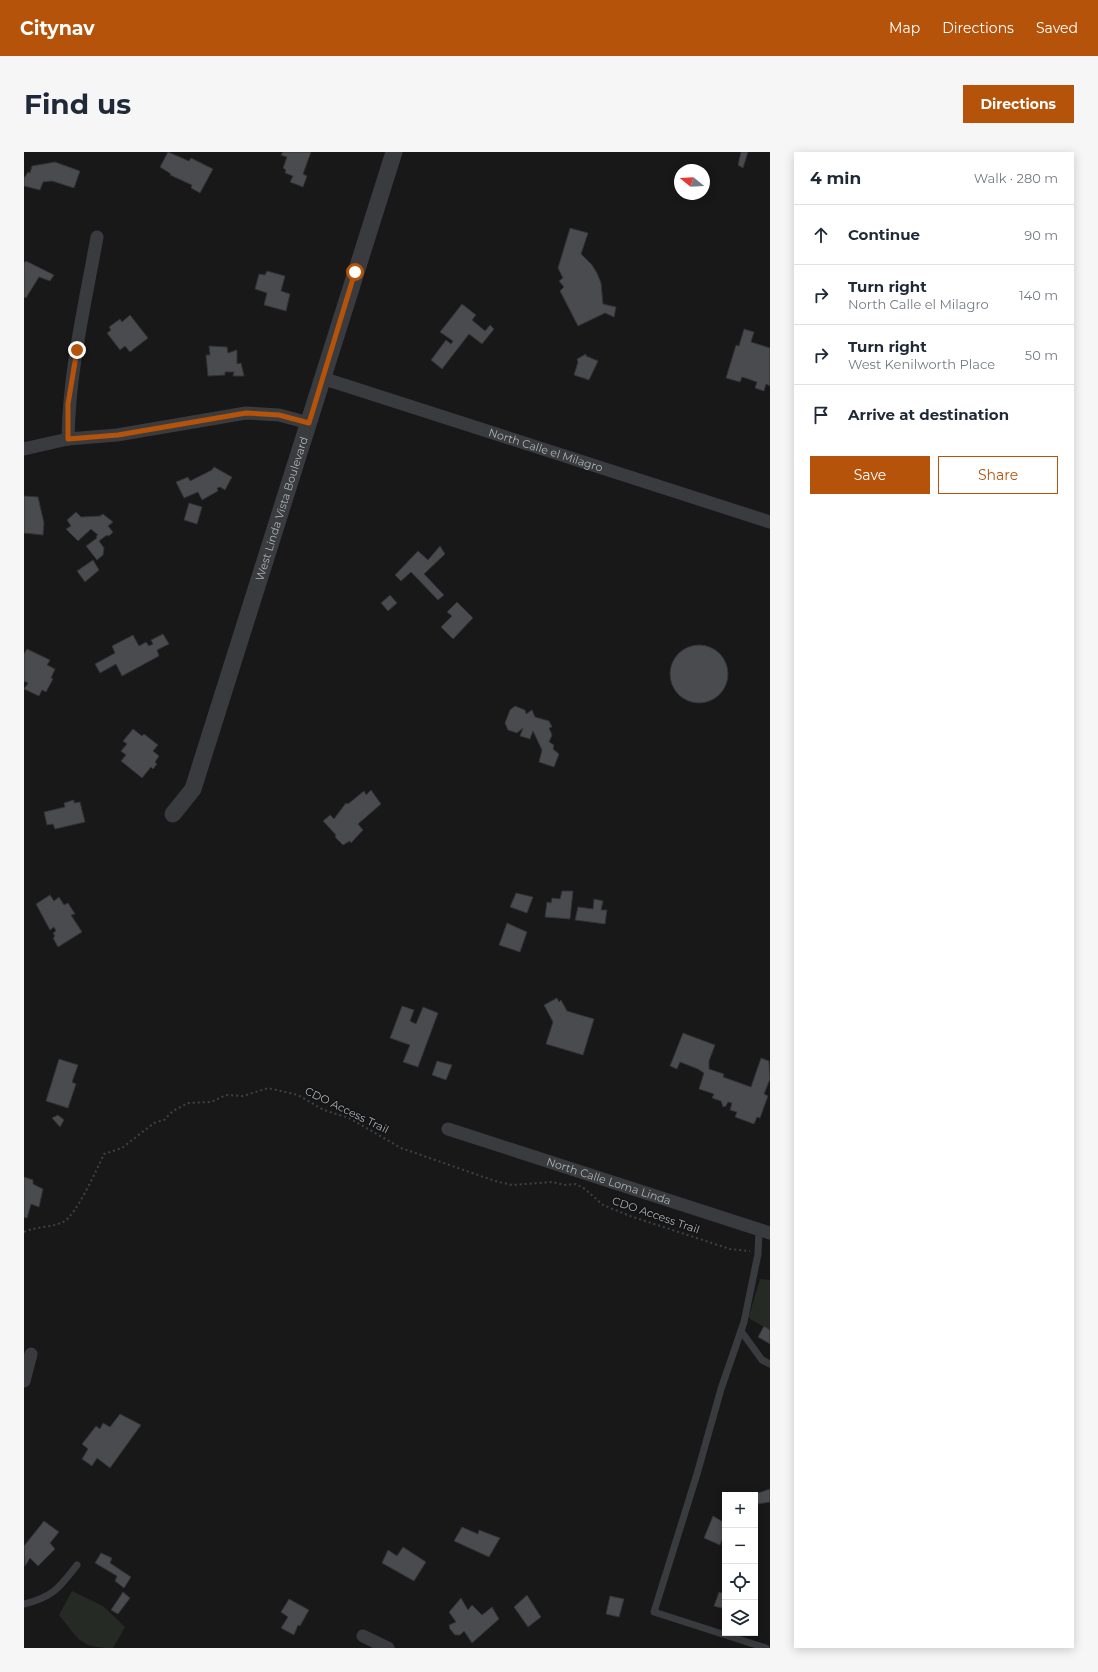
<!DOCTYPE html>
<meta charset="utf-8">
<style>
:root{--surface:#fff;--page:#f6f6f7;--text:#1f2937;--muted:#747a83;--line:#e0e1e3;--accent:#b45309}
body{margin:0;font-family:Montserrat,sans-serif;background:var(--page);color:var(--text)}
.controls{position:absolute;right:12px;bottom:12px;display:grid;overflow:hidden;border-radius:0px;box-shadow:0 2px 10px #0003}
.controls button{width:36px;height:36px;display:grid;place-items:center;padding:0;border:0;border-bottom:1px solid var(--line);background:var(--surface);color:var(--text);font:20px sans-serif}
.compass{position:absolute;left:650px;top:12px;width:36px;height:36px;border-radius:50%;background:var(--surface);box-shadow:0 2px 10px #0003;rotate:288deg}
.stop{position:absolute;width:12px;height:12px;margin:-9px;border:3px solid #b45309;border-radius:50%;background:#fff}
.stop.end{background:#b45309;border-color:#fff;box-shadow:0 1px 4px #0008}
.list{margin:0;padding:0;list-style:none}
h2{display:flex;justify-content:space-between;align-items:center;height:52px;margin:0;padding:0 16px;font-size:17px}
h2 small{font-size:13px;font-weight:400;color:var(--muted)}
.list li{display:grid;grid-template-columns:26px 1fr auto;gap:12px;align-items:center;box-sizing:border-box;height:60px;padding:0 16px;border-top:1px solid var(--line)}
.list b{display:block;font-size:15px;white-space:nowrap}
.list p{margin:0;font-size:13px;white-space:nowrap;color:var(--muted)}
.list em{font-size:13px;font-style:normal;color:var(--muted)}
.actions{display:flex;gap:8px;padding:12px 16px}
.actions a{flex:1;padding:9px 0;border:1px solid var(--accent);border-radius:0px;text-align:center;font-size:14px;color:var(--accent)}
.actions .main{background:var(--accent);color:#fff}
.icon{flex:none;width:22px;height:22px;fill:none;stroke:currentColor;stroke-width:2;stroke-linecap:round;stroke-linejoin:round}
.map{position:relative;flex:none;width:746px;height:1496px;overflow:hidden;border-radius:0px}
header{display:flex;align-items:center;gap:24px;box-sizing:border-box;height:56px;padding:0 20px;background:var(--accent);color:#fff}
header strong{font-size:19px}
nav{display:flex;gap:22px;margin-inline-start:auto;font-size:14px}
.intro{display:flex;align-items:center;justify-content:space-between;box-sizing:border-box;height:96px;padding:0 24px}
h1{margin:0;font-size:28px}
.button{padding:10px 18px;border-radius:0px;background:var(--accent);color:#fff;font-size:14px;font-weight:700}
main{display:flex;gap:24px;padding:0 24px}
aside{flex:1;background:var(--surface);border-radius:0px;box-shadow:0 2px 10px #0003}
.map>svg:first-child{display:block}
</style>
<header>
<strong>Citynav</strong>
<nav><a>Map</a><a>Directions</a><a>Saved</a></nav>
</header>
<div class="intro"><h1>Find us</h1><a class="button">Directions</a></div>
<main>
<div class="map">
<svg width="746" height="1496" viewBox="0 0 746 1496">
<rect width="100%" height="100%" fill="#181819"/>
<g fill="#252b24">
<polygon points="736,1127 746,1128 746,1178 726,1167 725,1164"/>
<path d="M48,1439L79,1454L101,1475L89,1496C55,1496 55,1487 35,1463Z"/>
</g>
<g fill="#4a4b4e" stroke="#323335">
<polygon points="144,0 165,9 167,6 189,17 176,41 167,36 168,33 146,23 147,22 136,15"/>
<polygon points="259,0 287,0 279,22 283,24 279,35 266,30 269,24 261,21 262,18 259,16 263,5 257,3"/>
<polygon points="717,0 724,0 719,16 714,13"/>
<polygon points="31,10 56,19 50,36 28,29 19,30 16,38 0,34 0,25 1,25 4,20 6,21 8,14"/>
<polygon points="546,76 564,81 557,102 568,113 573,121 577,131 579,152 592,155 590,165 581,161 554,174 536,139 540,135 535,129 539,126 534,116"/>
<polygon points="2,109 30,123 26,129 15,125 2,146 0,145 0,111"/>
<polygon points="243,119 261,124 257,139 266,142 262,159 240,153 243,141 231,137 235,122 241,123"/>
<polygon points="438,152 452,163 448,168 461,179 466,173 470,177 458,192 445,182 418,217 407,208 422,188 427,192 429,189 416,180"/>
<polygon points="106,163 124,186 106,200 101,194 96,198 83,181 87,178 85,175 96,167 98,170"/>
<polygon points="720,177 730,180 727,190 746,196 746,234 742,232 740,239 731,236 733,230 718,225 716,230 702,226 712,193 715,194"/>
<polygon points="185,194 203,195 204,201 213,198 213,212 217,211 220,224 209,224 210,220 201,220 201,223 184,224 182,203 186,203"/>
<polygon points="562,202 562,204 574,209 565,228 550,223 554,210 553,207"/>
<polygon points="190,315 208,325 201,338 196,335 193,336 194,339 178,348 174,340 160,346 152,330 164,325 166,329 188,318"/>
<polygon points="0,344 14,345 20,371 19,383 0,381"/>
<polygon points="165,351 178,355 173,372 160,368"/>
<polygon points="52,360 57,365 76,364 79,362 89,370 84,374 89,380 85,384 83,383 75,389 80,396 79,403 73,408 62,394 73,386 72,384 74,383 67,377 54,389 42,377 47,374 43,368"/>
<polygon points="416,394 421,402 400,422 420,443 414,448 387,420 377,429 371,423 394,399 404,408"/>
<polygon points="69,408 75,418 61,430 53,419"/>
<polygon points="366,443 373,451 364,459 357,451"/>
<polygon points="433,450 449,466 429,487 417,475 428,464 423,460"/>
<polygon points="139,482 145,492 133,498 135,504 98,524 92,512 76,521 71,512 91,501 88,494 109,483 115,494 122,490 125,494 129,492 127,488"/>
<circle cx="675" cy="522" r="29"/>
<polygon points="3,497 26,508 23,513 31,517 27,526 29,527 22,540 18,538 15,544 0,537 4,531 0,529 0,502"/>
<polygon points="491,554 501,558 502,562 508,558 511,565 525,569 528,575 525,576 528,583 525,590 530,593 529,597 535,602 530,615 515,610 518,598 509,579 506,587 496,584 499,576 493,581 484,578 481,571 486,558"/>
<polygon points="109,577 118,584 120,582 134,593 129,599 135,604 131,610 133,612 129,617 127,615 118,626 97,609 102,603 97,599 103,592 99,589"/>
<polygon points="347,638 357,652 334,672 339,678 327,691 326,689 319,693 311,685 312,683 299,669 306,663 310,667 322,651 324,652 340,639 342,643"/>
<polygon points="50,648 50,651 56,650 61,670 31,677 29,672 23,673 20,660 41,655 40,651"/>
<polygon points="538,739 549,739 546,767 521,765 523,750 527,751 528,746 536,747"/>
<polygon points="492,741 509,745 503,761 486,755"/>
<polygon points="26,743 30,749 35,745 40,753 44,751 51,762 47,763 58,780 34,795 29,786 31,784 29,781 32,779 30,775 26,778 12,752"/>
<polygon points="570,747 579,749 577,758 583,758 581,772 551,768 554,755 569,757"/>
<polygon points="483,771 503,780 496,800 475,793"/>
<polygon points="533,846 535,850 537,848 543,859 570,867 559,903 522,892 529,870 520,853"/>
<polygon points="378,854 390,858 386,869 392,872 399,855 414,861 394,915 379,910 386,893 366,886"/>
<polygon points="659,881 691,893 685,909 685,917 700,922 699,925 727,935 737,906 745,909 746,927 740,942 744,944 736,966 733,965 730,972 711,965 713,960 706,958 708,951 704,950 702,954 699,955 697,949 688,946 690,942 675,937 680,921 674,917 656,910 653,917 646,914"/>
<polygon points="35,907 54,913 48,930 52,932 44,956 22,949"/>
<polygon points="413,909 428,913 422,928 408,923"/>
<polygon points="34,963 40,968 36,975 28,966"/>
<polygon points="0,1025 9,1028 9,1032 19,1037 15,1055 7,1052 3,1066 0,1065"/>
<polygon points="740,1174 746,1178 746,1192 734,1185"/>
<polygon points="96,1262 117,1273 86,1316 73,1306 68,1314 58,1307 64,1297 58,1292 72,1274 76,1277 79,1271 86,1275"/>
<polygon points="746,1337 746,1350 734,1352 731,1342"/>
<polygon points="689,1364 701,1371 701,1380 696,1393 680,1386"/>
<polygon points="20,1369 35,1380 26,1391 31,1397 14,1414 6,1406 1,1414 0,1394"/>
<polygon points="438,1375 454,1382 455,1378 476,1386 465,1405 430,1389"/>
<polygon points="379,1395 402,1410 390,1429 358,1411 364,1398 373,1404"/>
<polygon points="77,1401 88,1406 86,1411 107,1425 100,1436 91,1429 93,1424 71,1411"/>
<polygon points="99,1440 106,1446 94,1462 87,1458"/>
<polygon points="695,1440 701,1442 701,1457 690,1454"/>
<polygon points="503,1443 517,1465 504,1475 490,1455"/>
<polygon points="586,1444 600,1447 595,1465 582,1462"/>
<polygon points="437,1446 444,1458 448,1453 458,1463 468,1455 475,1467 448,1491 440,1479 436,1483 431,1483 426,1477 425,1473 432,1470 425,1460"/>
<polygon points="265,1447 285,1458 276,1474 274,1473 270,1483 257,1476 264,1465 257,1460"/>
</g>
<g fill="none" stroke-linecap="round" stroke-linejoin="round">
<path stroke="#3f4245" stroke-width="2" stroke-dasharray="2 3" stroke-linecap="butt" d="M0,1080C13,1074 27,1076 39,1070C52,1064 73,1017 80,1002L98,996L130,971L140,968L149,959L164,951L187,950L202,943L219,944L244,936L274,943L300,958L325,966L377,996L471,1029L488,1033L529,1030L540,1033L552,1032L561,1037L579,1053L606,1064L706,1097L726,1099"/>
<g stroke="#393b3e" stroke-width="7">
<polyline points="735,1077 734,1102 720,1170 697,1237 673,1322 630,1460 742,1496"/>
<polyline points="717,1179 738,1208 746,1212"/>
<path d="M0,1452C29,1445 35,1436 53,1413"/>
</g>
<g stroke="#393b3e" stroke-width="13">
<path id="s1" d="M298,226L746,370"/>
<path d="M44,287C45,219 61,152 73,85"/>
<polyline points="0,297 44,287 93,283 222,261 255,263 285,271"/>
<path id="s2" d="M424,977L746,1081"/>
<polyline points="0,1229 7,1202"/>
<polyline points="339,1484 364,1496"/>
</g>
<path stroke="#393b3e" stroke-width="17" id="s3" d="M149,662L169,637L370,0"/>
</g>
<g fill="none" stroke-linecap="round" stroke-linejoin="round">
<polyline stroke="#b45309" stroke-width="5" points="53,198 44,252 44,287 94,283 222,261 255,263 285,271 331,120"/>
</g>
<g text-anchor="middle" stroke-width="3" stroke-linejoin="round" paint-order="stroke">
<g font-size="11" fill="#acb2b7" stroke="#131314">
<text dy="4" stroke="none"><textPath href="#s1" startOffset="235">North Calle el Milagro</textPath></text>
<text dy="4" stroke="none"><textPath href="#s3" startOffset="326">West Linda Vista Boulevard</textPath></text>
<text transform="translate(323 958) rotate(26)" y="4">CDO Access Trail</text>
<text dy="4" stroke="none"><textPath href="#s2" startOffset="169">North Calle Loma Linda</textPath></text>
<text transform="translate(632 1063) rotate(19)" y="4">CDO Access Trail</text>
</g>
</g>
</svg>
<div class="controls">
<button>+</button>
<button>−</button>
<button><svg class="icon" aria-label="locate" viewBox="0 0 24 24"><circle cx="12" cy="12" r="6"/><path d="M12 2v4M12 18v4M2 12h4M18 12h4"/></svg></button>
<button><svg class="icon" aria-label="layers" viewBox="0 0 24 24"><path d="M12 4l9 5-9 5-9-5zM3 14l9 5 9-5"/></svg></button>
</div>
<svg class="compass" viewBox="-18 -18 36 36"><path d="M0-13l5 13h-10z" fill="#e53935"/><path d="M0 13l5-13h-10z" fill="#747a83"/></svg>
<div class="stop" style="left:331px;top:120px"></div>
<div class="stop end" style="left:53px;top:198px"></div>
</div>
<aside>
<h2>4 min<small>Walk · 280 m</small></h2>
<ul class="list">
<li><svg class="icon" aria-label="ahead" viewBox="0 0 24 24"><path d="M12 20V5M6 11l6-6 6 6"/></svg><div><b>Continue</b></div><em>90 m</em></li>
<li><svg class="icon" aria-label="right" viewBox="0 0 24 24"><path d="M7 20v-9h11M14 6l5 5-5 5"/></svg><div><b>Turn right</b><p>North Calle el Milagro</p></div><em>140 m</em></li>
<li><svg class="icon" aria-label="right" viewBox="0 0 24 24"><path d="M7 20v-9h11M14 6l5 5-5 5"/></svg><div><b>Turn right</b><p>West Kenilworth Place</p></div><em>50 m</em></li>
<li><svg class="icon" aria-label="arrive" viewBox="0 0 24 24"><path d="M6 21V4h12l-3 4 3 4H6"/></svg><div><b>Arrive at destination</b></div></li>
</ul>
<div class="actions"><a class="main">Save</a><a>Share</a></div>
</aside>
</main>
